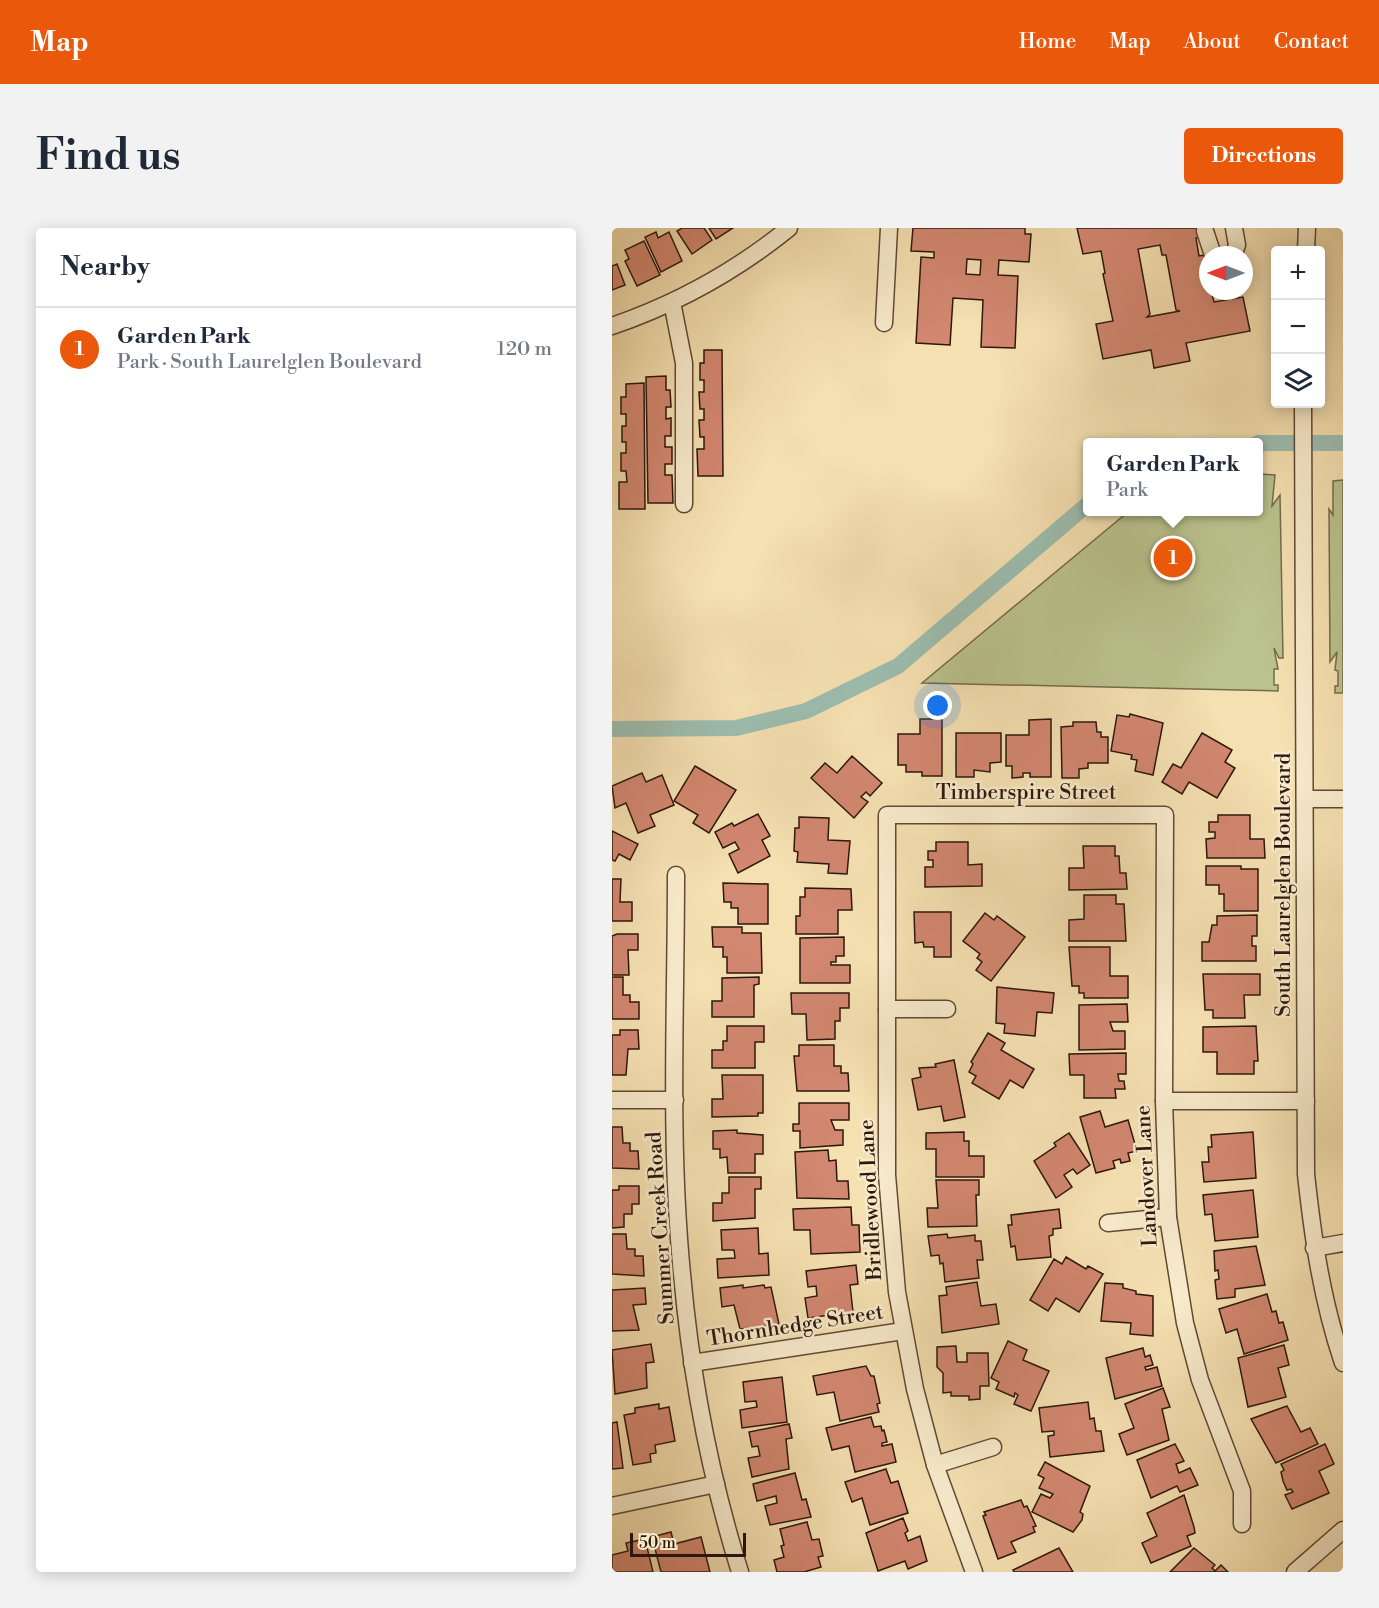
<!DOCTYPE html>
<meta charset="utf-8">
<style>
:root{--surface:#fff;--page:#f2f2f3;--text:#1f2937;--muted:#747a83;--line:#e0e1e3;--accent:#ea580c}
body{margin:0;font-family:"Libre Bodoni",serif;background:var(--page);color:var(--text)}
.controls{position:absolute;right:18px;top:18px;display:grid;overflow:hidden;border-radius:6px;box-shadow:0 3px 15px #0003}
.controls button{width:54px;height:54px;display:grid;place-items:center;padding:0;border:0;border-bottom:2px solid var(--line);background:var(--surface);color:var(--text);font:30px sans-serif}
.compass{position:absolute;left:587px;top:18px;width:54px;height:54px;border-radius:50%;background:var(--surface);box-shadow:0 3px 15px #0003;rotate:270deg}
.scale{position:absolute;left:18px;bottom:15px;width:116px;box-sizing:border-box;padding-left:6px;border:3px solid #2e170c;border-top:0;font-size:16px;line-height:21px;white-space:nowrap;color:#2e170c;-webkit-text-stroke:4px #f8ebcc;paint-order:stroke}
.you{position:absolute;left:326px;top:478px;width:21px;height:21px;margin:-15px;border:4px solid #fff;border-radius:50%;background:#1a73e8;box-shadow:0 0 0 9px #1a73e833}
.badge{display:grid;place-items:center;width:39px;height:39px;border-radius:50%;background:var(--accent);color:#fff;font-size:20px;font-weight:700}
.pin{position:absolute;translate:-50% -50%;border:3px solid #fff;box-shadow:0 2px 6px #0006}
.popup{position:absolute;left:471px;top:210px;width:180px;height:78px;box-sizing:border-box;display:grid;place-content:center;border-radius:6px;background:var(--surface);filter:drop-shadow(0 2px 4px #0005);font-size:20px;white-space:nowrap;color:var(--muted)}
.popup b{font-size:22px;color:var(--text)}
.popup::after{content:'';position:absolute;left:50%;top:100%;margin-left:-12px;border:12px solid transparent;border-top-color:var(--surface)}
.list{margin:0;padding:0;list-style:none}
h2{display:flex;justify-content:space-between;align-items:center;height:78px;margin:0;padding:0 24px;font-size:26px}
h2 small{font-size:20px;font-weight:400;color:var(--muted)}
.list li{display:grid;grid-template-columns:39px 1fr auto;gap:18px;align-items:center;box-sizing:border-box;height:84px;padding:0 24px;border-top:2px solid var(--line)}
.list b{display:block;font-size:22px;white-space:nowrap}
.list p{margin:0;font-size:20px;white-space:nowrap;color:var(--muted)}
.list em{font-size:20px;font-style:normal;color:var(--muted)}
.icon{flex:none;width:33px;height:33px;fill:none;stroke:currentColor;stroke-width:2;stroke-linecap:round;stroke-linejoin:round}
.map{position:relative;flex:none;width:731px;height:1344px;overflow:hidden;border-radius:6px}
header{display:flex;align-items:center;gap:36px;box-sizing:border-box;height:84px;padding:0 30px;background:var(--accent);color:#fff}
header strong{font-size:28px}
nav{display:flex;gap:33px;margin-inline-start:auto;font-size:21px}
.intro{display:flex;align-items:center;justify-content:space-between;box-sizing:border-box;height:144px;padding:0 36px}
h1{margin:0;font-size:42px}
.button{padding:15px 27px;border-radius:6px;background:var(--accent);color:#fff;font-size:21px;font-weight:700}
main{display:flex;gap:36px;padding:0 36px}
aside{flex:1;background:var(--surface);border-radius:6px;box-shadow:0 3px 15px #0003}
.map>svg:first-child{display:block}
</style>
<header>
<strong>Map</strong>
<nav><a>Home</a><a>Map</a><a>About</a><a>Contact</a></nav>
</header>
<div class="intro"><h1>Find us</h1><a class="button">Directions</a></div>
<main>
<aside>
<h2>Nearby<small></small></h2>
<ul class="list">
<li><span class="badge">1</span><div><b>Garden Park</b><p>Park · South Laurelglen Boulevard</p></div><em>120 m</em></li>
</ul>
</aside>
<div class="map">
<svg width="731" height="1344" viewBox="0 0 731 1344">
<rect width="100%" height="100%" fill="#f5e0b1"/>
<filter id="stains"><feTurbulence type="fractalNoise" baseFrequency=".00333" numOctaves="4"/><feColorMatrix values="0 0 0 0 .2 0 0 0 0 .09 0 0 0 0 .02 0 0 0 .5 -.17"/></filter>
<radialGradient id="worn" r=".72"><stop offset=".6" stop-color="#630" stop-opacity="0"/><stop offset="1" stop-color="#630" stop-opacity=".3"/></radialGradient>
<g fill="#bac28d" stroke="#746c4c" stroke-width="1.5">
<polygon points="647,246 663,247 660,278 668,267 671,430 667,430 662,420 666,441 662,441 662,457 666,457 666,463 310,455 516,284 646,284"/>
<polygon points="731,252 731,465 723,465 723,458 726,458 726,443 723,442 725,424 718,434 717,281 721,287 721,253"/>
</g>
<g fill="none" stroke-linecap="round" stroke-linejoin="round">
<g stroke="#9cbdaf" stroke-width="16">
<polyline points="646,215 731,215"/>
<polyline points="0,501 124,500 194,483 286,438 476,276"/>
</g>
</g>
<g fill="#d28770" stroke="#2e170c" stroke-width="1.5" fill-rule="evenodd">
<polygon points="70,0 92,0 100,12 80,26 65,3"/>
<polygon points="97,0 121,0 104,11"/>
<path d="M301,0H413V6H419L417,34L387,32L386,47L406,48L403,120L369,119L371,72L341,70L338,117L304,115L309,29L322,30V24L299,23ZM355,31L369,32L368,47L354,46Z"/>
<path d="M465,0H598L590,9L584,10L587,28L593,27L596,63H599L602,74L631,69L638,103L574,115L578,133L542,140L539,122L491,131L484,96L501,93L491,46L493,45L489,23L471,26ZM548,17L550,27H554L564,82L568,83L535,89L538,86L526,21Z"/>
<polygon points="44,4 46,10 57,4 70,33 49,44 33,9"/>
<polygon points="32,13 48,47 25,58 13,33 17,31 13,22"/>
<polygon points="5,36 13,57 0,62 0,38"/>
<polygon points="92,122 110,122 111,248 86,248 85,221 92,221 92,209 88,209 87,192 92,192 92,181 88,181 87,164 92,164 92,152 88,152 88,135 92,135"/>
<polygon points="54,148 54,162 58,162 59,179 54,179 54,191 59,190 59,208 53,208 53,219 60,219 60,236 53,236 53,247 60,247 61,275 36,275 34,149"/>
<polygon points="32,155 33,281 7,281 7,254 15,254 14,243 9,243 9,225 14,225 14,214 10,214 10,198 14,198 14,186 9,186 9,169 14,169 14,156"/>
<polygon points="518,486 551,495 541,547 523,543 525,532 519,531 520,527 499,523 505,487 517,489"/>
<polygon points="308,491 330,491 330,548 310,548 310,544 294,544 294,537 286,537 286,506 308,506"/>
<polygon points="439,491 439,549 418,549 418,545 411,545 411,549 400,550 400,538 394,538 394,507 417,507 417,492"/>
<polygon points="461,494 484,494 485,504 489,504 489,509 496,509 496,535 476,535 476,540 467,541 467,550 450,550 449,499 461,498"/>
<polygon points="344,505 389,505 389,534 378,535 378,544 362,542 362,549 344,549"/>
<polygon points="590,505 620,522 613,534 623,540 605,570 577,554 570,566 550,554 561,536 569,540"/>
<polygon points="240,528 270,555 258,568 254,564 249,569 256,574 242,590 199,550 213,535 225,545"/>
<polygon points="83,538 124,562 97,605 81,595 86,587 62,573"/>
<polygon points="30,545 34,554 50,547 62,577 38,587 43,598 26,605 14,575 3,580 0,558"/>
<polygon points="146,586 158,608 150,612 158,628 126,645 117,626 127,621 123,614 111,620 103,604 120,595 122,598"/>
<polygon points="606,587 638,587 638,611 652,611 653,630 595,630 594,611 603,610 603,604 597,604 597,594 606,594"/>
<polygon points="187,589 217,590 216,612 238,613 235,646 216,645 217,636 185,634 186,624 182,623 183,600 187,600"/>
<polygon points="0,603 26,616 18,632 7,626 3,633 0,632"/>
<polygon points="324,614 356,614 356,637 370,636 370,658 313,659 313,639 321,639 321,632 316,632 316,623 324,623"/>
<polygon points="471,618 503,618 503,628 507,628 508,645 514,645 515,661 457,662 457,640 472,640"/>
<polygon points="594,638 629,638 629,641 646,641 646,683 612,683 612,666 607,666 607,657 594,657"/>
<polygon points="0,651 9,651 8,674 20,674 20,693 0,693"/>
<polygon points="111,655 156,656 156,696 126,696 126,680 119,680 119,674 112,674"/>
<polygon points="193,660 239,661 240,682 226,682 226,706 184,706 184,688 188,688 188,669 193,669"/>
<polygon points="472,667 504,667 504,676 512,676 514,713 457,713 457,692 472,691"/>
<polygon points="302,684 339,684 339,729 322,729 322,719 312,719 311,714 303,715"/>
<polygon points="373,685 382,692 385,688 413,709 379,753 364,742 370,734 365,730 368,726 351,713"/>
<polygon points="645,687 645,708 640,708 640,718 644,718 644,733 590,733 590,714 597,714 600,697 605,697 605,688"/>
<polygon points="100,699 130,699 130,705 149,705 150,745 115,745 115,729 111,729 111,719 101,719"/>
<polygon points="5,706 26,706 26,722 16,722 17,747 0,747 0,708"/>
<polygon points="232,709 232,728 224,728 224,734 219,734 219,737 238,737 238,755 188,755 188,710"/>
<polygon points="457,719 498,719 498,748 516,748 516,770 472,770 472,765 467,765 467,758 460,758"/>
<polygon points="591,746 648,746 648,767 632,767 633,790 601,790 601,782 593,782"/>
<polygon points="0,749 11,749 11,767 18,767 18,774 27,774 27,791 0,791"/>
<polygon points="147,749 147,756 142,757 142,789 100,789 100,773 110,773 110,750"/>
<polygon points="385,759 442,765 440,785 425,784 423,808 392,805 393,796 384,795"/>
<polygon points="179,765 237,765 237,780 228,780 228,793 223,793 223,811 195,812 194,786 180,786"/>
<polygon points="515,776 516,794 498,794 501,803 513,803 513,821 467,822 467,777"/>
<polygon points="115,798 152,798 152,814 143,814 143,840 100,840 100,822 111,822 111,813 115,813"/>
<polygon points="644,798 646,833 642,833 642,846 605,846 605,824 591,824 591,799"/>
<polygon points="8,802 26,802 27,821 16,821 14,847 0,847 0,807 8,807"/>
<polygon points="376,805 393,815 389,822 422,841 411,860 398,852 387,871 360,855 364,848 357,844 361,836 359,834"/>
<polygon points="187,817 222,817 222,838 229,838 229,845 236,845 237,863 185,863 182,828 187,828"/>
<polygon points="514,825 514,846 506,846 507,853 512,853 513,861 503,861 504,870 472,870 472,847 458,847 457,826"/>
<polygon points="342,832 353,889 332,893 329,878 306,882 300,851 309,849 307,840 324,839 323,836"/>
<polygon points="110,847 151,847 151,885 146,885 146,888 100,889 100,871 111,871"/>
<polygon points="187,875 237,875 237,892 219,892 223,902 231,902 231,917 188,920 188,903 181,903 181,896 187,896"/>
<polygon points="488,883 493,899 516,892 525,923 516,925 518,933 509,935 508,931 501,933 503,940 484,945 468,889"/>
<polygon points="0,899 10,899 11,915 18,915 18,923 26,923 27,941 0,940"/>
<polygon points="125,902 125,905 151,907 151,926 143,926 143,945 116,945 115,929 108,930 108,921 101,921 101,903"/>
<polygon points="352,904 352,913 357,913 357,928 372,928 372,949 324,949 324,921 314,921 314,905"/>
<polygon points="641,904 644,950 592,954 590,934 597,934 596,919 600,919 599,907"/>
<polygon points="457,905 478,937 465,946 461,941 452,947 460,959 444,970 422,933 444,918 442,915"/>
<polygon points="216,922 217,933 224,932 225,953 236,953 237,971 185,970 183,924"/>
<polygon points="117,949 149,949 149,961 143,961 143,990 101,993 101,975 110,975 110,965 117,965"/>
<polygon points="324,952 367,952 367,967 364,967 365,998 316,999 315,980 326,980"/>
<polygon points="7,958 27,958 27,976 20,976 20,986 12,986 12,999 0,1000 0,962 7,962"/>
<polygon points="641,962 646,1009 603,1013 600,986 593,987 591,967"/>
<polygon points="239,979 240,997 247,997 248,1024 199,1026 198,1002 182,1002 181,981"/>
<polygon points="447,981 449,1000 441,1001 441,1007 437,1008 439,1029 405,1032 403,1018 399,1019 396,997 400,997 399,987"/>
<polygon points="146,1000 147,1026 156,1025 157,1047 106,1050 105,1031 123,1030 122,1022 110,1022 109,1002"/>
<polygon points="0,1006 14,1006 15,1021 23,1021 23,1028 31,1028 32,1048 0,1046"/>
<polygon points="335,1006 336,1010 363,1007 363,1013 369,1013 371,1032 365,1032 367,1050 333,1054 331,1035 328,1036 327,1027 319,1028 316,1008"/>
<polygon points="644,1018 653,1057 623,1061 623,1069 605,1071 603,1052 607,1051 606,1042 603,1043 602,1023"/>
<polygon points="454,1029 474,1041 476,1038 491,1046 467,1084 444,1070 436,1083 418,1072 442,1031 450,1036"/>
<polygon points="244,1037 246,1056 238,1057 241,1084 196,1090 193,1070 205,1068 204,1058 196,1059 194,1043"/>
<polygon points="365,1054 369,1078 384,1076 387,1096 330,1105 327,1068 335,1067 334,1059"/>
<polygon points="493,1055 511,1056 511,1060 524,1063 524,1066 541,1068 541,1108 518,1106 519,1095 489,1093"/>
<polygon points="131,1057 131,1060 152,1057 153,1060 159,1059 167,1096 128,1101 122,1077 110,1079 108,1060"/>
<polygon points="33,1060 34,1076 21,1077 27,1102 0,1103 0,1062"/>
<polygon points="655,1066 660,1084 664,1083 667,1095 671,1094 676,1112 632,1126 625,1101 614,1105 607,1081"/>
<polygon points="396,1113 415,1122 411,1132 437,1143 419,1183 402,1176 406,1167 403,1165 402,1169 384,1161 387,1154 379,1150"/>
<polygon points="39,1116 42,1134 34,1135 35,1160 3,1166 0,1122"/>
<polygon points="672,1117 677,1137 666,1140 674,1169 636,1179 626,1130"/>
<polygon points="344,1118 345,1134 355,1134 355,1125 376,1125 377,1158 368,1158 368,1171 357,1172 357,1168 339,1168 339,1164 331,1165 331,1145 325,1139 325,1119"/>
<polygon points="531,1120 533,1129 538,1127 541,1137 533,1139 534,1142 545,1139 550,1158 503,1171 494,1130"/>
<polygon points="254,1138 259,1148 262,1148 268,1175 265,1176 267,1184 228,1193 222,1164 205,1167 201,1148"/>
<polygon points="170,1149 175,1194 130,1200 128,1182 145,1179 144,1173 133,1174 131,1154"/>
<polygon points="551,1160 558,1179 550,1181 557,1212 515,1227 507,1206 522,1200 513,1176"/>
<polygon points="476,1174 478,1191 482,1190 484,1203 489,1203 492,1223 438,1229 436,1208 442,1207 442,1203 430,1204 427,1180"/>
<polygon points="47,1176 47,1181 57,1179 63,1213 43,1217 44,1225 38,1226 39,1234 21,1237 12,1187 23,1185 23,1180"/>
<polygon points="675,1178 689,1204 698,1200 706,1216 664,1235 639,1191"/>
<polygon points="259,1189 262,1199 269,1198 270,1203 272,1202 275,1214 270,1215 270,1218 280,1216 284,1234 243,1244 237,1218 220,1222 214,1200"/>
<polygon points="5,1194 11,1240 0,1241 0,1195"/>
<polygon points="177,1196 180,1210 174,1211 177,1241 140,1249 136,1230 148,1228 146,1218 140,1219 137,1204"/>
<polygon points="563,1216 572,1233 564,1236 567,1245 578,1240 586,1257 568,1264 565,1258 539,1270 525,1232"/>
<polygon points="713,1216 722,1236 707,1243 717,1265 680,1281 673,1267 681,1264 679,1261 675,1262 671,1253 669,1244 672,1242 669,1236"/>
<polygon points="433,1234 478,1258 468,1284 471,1286 470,1292 461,1304 420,1284 429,1266 438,1270 441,1266 427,1260 432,1250 426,1247"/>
<polygon points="274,1241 279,1255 286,1253 296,1285 258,1297 250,1270 240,1274 233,1254"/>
<polygon points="183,1245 190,1272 194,1271 199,1289 158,1297 153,1278 165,1275 164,1268 145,1273 141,1256"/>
<polygon points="572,1267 582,1299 583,1305 575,1308 579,1318 539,1335 530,1315 545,1308 535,1285"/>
<polygon points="409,1272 412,1279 415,1278 424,1298 421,1299 423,1304 399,1314 404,1324 386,1331 371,1288 374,1287 372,1284"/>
<polygon points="291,1290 296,1303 293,1305 296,1313 308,1308 315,1333 296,1341 293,1333 266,1343 254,1305"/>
<polygon points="195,1294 200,1312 207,1311 211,1328 206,1329 209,1339 192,1344 165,1344 162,1332 172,1329 169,1318 172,1317 168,1301"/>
<polygon points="59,1304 62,1316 89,1309 98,1344 49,1344 40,1309"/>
<polygon points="33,1311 41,1344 0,1344 0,1327 16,1323 14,1315"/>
<polygon points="447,1320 461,1344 402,1344 401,1342"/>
<polygon points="582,1320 603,1337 600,1340 603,1343 609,1337 616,1344 558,1344"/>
</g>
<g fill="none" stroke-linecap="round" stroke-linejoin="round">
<g stroke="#604935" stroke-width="19">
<g id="minor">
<polyline points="593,3 601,27"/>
<polyline points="694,22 695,0"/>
<polyline points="617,27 622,25 625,17 622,0"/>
<polyline points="60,74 72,135 72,276"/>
<polyline points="272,95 277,0"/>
<path d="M0,98C64,76 124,43 177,0"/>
<path d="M691,176L694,946C701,1011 710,1073 731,1135"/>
<polyline points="694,571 731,571"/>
<path d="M64,647C64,780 57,914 70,1046C79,1147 98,1248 128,1344"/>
<polyline points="275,781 335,781"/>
<polyline points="0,872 63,872"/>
<polyline points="552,873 694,873"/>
<polyline points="496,995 556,989"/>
<polyline points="702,1020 731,1015"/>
<polyline points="80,1135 291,1103"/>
<polyline points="323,1237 381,1219"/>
<polyline points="0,1278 104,1256"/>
<polyline points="362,1344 323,1237 303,1161 285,1064 275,947 275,587 553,587 552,873 556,989 573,1095 588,1152 630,1263 630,1296"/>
<polyline points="683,1344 731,1302"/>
</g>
</g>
<use href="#minor" stroke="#f8ebcc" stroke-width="16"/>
</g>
<g text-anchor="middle" stroke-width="5" stroke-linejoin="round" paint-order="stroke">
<g font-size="21" fill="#2e170c" stroke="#f8ebcc">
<text x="414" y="571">Timberspire Street</text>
<text transform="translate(671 657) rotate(-90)" y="7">South Laurelglen Boulevard</text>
<text transform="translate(534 948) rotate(-93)" y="7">Landover Lane</text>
<text transform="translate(258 972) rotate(-93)" y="7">Bridlewood Lane</text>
<text transform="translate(48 1000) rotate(-94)" y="7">Summer Creek Road</text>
<text transform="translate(183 1097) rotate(-9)" y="7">Thornhedge Street</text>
</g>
</g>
<rect width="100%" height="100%" filter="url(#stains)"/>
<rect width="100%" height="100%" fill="url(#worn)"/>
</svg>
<div class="controls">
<button>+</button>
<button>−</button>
<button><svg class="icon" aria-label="layers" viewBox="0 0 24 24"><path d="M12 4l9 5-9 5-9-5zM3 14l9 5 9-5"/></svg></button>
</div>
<svg class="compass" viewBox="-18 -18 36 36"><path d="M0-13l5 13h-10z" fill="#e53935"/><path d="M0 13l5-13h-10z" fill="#747a83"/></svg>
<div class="scale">50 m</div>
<div class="you"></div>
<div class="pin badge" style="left:561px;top:330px">1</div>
<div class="popup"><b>Garden Park</b>Park</div>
</div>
</main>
